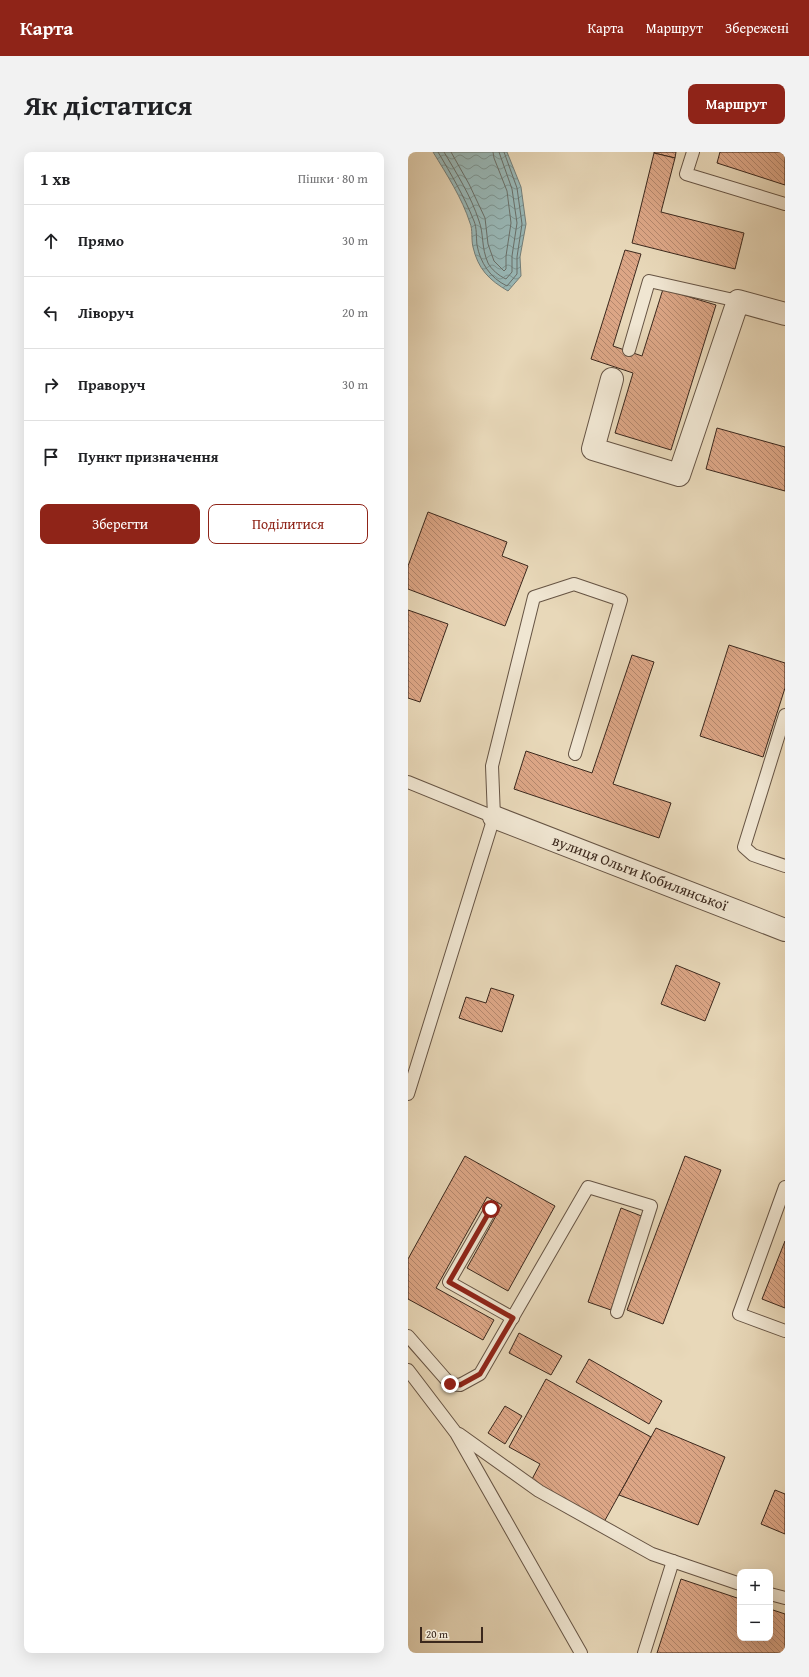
<!DOCTYPE html>
<html lang="uk">
<meta charset="utf-8">
<style>
:root{--surface:#fff;--page:#f2f2f2;--text:#202124;--muted:#757577;--line:#e0e0e0;--accent:#8f2418}
body{margin:0;font-family:"Gentium Book Plus",serif;background:var(--page);color:var(--text)}
.controls{position:absolute;right:12px;bottom:12px;display:grid;overflow:hidden;border-radius:8px;box-shadow:0 4px 16px #0002}
.controls button{width:36px;height:36px;display:grid;place-items:center;padding:0;border:0;border-bottom:1px solid var(--line);background:var(--surface);color:var(--text);font:20px sans-serif}
.scale{position:absolute;left:12px;bottom:10px;width:63px;box-sizing:border-box;padding-left:4px;border:2px solid #3b281d;border-top:0;font-size:11px;line-height:14px;white-space:nowrap;color:#3b281d;-webkit-text-stroke:3px #f0e6d2;paint-order:stroke}
.stop{position:absolute;width:12px;height:12px;margin:-9px;border:3px solid #8f2418;border-radius:50%;background:#fff}
.stop.end{background:#8f2418;border-color:#fff;box-shadow:0 1px 4px #0008}
.list{margin:0;padding:0;list-style:none}
h2{display:flex;justify-content:space-between;align-items:center;height:52px;margin:0;padding:0 16px;font-size:17px}
h2 small{font-size:13px;font-weight:400;color:var(--muted)}
.list li{display:grid;grid-template-columns:26px 1fr auto;gap:12px;align-items:center;box-sizing:border-box;height:72px;padding:0 16px;border-top:1px solid var(--line)}
.list b{display:block;font-size:15px;white-space:nowrap}
.list em{font-size:13px;font-style:normal;color:var(--muted)}
.actions{display:flex;gap:8px;padding:12px 16px}
.actions a{flex:1;padding:9px 0;border:1px solid var(--accent);border-radius:8px;text-align:center;font-size:14px;color:var(--accent)}
.actions .main{background:var(--accent);color:#fff}
.icon{flex:none;width:22px;height:22px;fill:none;stroke:currentColor;stroke-width:2;stroke-linecap:round;stroke-linejoin:round}
.map{position:relative;flex:none;width:377px;height:1501px;overflow:hidden;border-radius:8px}
header{display:flex;align-items:center;gap:24px;box-sizing:border-box;height:56px;padding:0 20px;background:var(--accent);color:#fff}
header strong{font-size:19px}
nav{display:flex;gap:22px;margin-inline-start:auto;font-size:14px}
.intro{display:flex;align-items:center;justify-content:space-between;box-sizing:border-box;height:96px;padding:0 24px}
h1{margin:0;font-size:28px}
.button{padding:10px 18px;border-radius:8px;background:var(--accent);color:#fff;font-size:14px;font-weight:700}
main{display:flex;gap:24px;padding:0 24px}
aside{flex:1;background:var(--surface);border-radius:8px;box-shadow:0 4px 16px #0002}
.map>svg:first-child{display:block}
</style>
<header>
<strong>Карта</strong>
<nav><a>Карта</a><a>Маршрут</a><a>Збережені</a></nav>
</header>
<div class="intro"><h1>Як дістатися</h1><a class="button">Маршрут</a></div>
<main>
<aside>
<h2>1 хв<small>Пішки · 80 m</small></h2>
<ul class="list">
<li><svg class="icon" aria-label="ahead" viewBox="0 0 24 24"><path d="M12 20V5M6 11l6-6 6 6"/></svg><div><b>Прямо</b></div><em>30 m</em></li>
<li><svg class="icon" aria-label="left" viewBox="0 0 24 24"><path d="M17 20v-9H6M10 6l-5 5 5 5"/></svg><div><b>Ліворуч</b></div><em>20 m</em></li>
<li><svg class="icon" aria-label="right" viewBox="0 0 24 24"><path d="M7 20v-9h11M14 6l5 5-5 5"/></svg><div><b>Праворуч</b></div><em>30 m</em></li>
<li><svg class="icon" aria-label="arrive" viewBox="0 0 24 24"><path d="M6 21V4h12l-3 4 3 4H6"/></svg><div><b>Пункт призначення</b></div></li>
</ul>
<div class="actions"><a class="main">Зберегти</a><a>Поділитися</a></div>
</aside>
<div class="map">
<svg width="377" height="1501" viewBox="0 0 377 1501">
<defs>
<pattern id="water-waves" width="16" height="10" patternUnits="userSpaceOnUse"><rect width="16" height="10" fill="#99b8b7"/><path d="M0 5q4-4 8 0t8 0" fill="none" stroke="#7e9694"/></pattern>
<pattern id="building-back-hatch" width="6" height="6" patternUnits="userSpaceOnUse"><rect width="6" height="6" fill="#dca686"/><path d="M-1 5l2 2M0 0l6 6M5-1l2 2" fill="none" stroke="#b4876d"/></pattern>
</defs>
<rect width="100%" height="100%" fill="#e8d8b9"/>
<filter id="stains"><feTurbulence type="fractalNoise" baseFrequency=".005" numOctaves="4"/><feColorMatrix values="0 0 0 0 .2 0 0 0 0 .09 0 0 0 0 .02 0 0 0 .5 -.17"/></filter>
<radialGradient id="worn" r=".72"><stop offset=".6" stop-color="#630" stop-opacity="0"/><stop offset="1" stop-color="#630" stop-opacity=".3"/></radialGradient>
<path fill="url(#water-waves)" stroke="#737e79" d="M25,0H99L113,35L118,72L112,105L113,124L100,139C81,128 70,117 65,95C63,87 65,78 62,71C54,46 39,23 25,0Z"/>
<g fill="none" stroke-linecap="round" stroke-linejoin="round">
<g stroke="#6a706a" stroke-width="1">
<path d="M30,0C43,22 56,44 66,69C69,76 68,85 69,93C72,110 82,126 99,134L109,122V105L114,72L109,36L96,0"/>
<path d="M36,0C49,22 63,44 71,69C76,82 73,95 80,111C83,117 91,124 98,127L104,120V104L109,71L104,37L91,0"/>
<polyline points="43,0 61,32 77,66 80,92 86,109 96,119 98,117 98,104 103,71 99,39 86,6 85,0"/>
</g>
</g>
<g fill="url(#building-back-hatch)" stroke="#3b281d">
<polygon points="246,0 268,0 267,6 246,1"/>
<polygon points="312,0 377,0 377,33 309,11"/>
<polygon points="246,1 267,6 253,60 336,81 327,117 224,91"/>
<polygon points="217,98 233,102 205,194 234,204 255,137 308,153 263,298 207,281 225,221 183,207"/>
<polygon points="309,276 377,295 377,339 298,317"/>
<polygon points="20,360 99,390 94,404 120,414 97,474 0,437 0,414"/>
<polygon points="0,458 40,472 12,550 0,546"/>
<polygon points="321,493 377,511 377,536 355,605 292,584"/>
<polygon points="224,503 246,510 205,632 263,651 251,686 106,637 118,599 184,621"/>
<polygon points="268,813 312,831 297,869 253,852"/>
<polygon points="83,836 106,843 94,880 51,866 58,845 78,851"/>
<polygon points="57,1004 147,1054 100,1139 59,1116 94,1053 79,1045 28,1136 86,1168 75,1188 0,1147 0,1107"/>
<polygon points="277,1004 313,1018 255,1172 219,1158"/>
<polygon points="213,1056 236,1065 203,1158 180,1150"/>
<polygon points="377,1089 377,1156 354,1147"/>
<polygon points="111,1181 154,1204 143,1223 101,1201"/>
<polygon points="181,1207 254,1249 241,1272 168,1230"/>
<polygon points="138,1227 243,1285 196,1370 123,1329 132,1312 101,1295"/>
<polygon points="97,1254 114,1264 97,1292 80,1281"/>
<polygon points="248,1276 317,1305 290,1373 211,1343"/>
<polygon points="367,1338 377,1342 377,1382 353,1372"/>
<polygon points="273,1427 332,1447 332,1486 362,1486 362,1457 377,1462 377,1501 249,1501"/>
</g>
<g fill="none" stroke-linecap="round" stroke-linejoin="round">
<g stroke="#665444" stroke-width="14">
<g id="service">
<polyline points="285,0 278,22 377,52"/>
<polyline points="221,198 241,129 330,149"/>
<polyline points="377,563 336,695 345,703 377,714"/>
<polyline points="0,630 86,665"/>
<polyline points="0,942 86,665 84,614 126,445 166,432 213,448 167,602"/>
<polyline points="377,1035 331,1162 377,1179"/>
<polyline points="83,1057 41,1130 105,1166"/>
<polyline points="0,1184 42,1232 52,1233 72,1222 180,1035 243,1054 209,1160"/>
<polyline points="0,1218 48,1281 173,1501"/>
<polyline points="51,1282 131,1339 244,1402 332,1432"/>
<polyline points="362,1442 377,1446"/>
<polyline points="236,1501 265,1409"/>
</g>
</g>
<g stroke="#665444" stroke-width="24">
<g id="minor">
<polyline points="204,227 185,297 271,323 330,149 377,162"/>
<polyline points="86,665 377,778"/>
</g>
</g>
<use href="#service" stroke="#f0e6d2" stroke-width="12"/>
<use href="#minor" stroke="#f0e6d2" stroke-width="22"/>
</g>
<g fill="none" stroke-linecap="round" stroke-linejoin="round">
<polyline stroke="#8f2418" stroke-width="5" points="42,1232 52,1233 72,1222 105,1166 41,1130 83,1057"/>
</g>
<g text-anchor="middle" stroke-width="3.5" stroke-linejoin="round" paint-order="stroke">
<g font-size="15" fill="#3b281d" stroke="#f0e6d2">
<text transform="translate(232 721) rotate(21)" y="5">вулиця Ольги Кобилянської</text>
</g>
</g>
<rect width="100%" height="100%" filter="url(#stains)"/>
<rect width="100%" height="100%" fill="url(#worn)"/>
</svg>
<div class="controls">
<button>+</button>
<button>−</button>
</div>
<div class="scale">20 m</div>
<div class="stop" style="left:83px;top:1057px"></div>
<div class="stop end" style="left:42px;top:1232px"></div>
</div>
</main>
